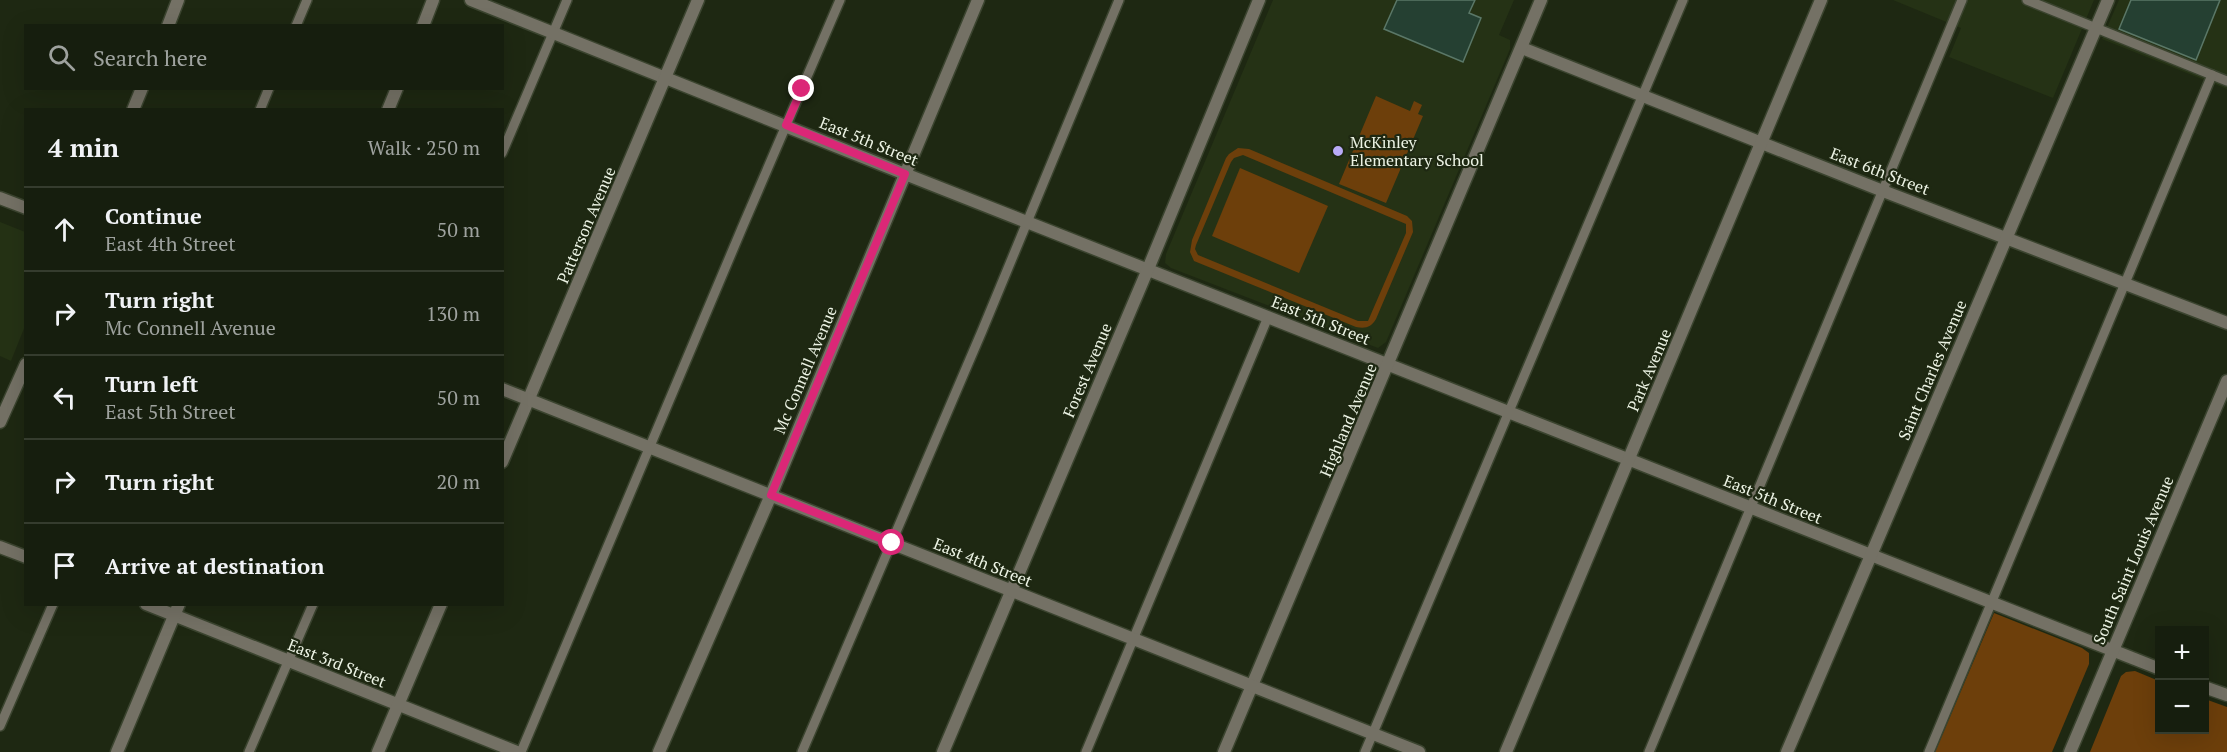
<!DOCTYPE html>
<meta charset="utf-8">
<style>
:root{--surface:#161e0e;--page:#1f2717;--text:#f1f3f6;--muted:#9ea29e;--line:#353c2e}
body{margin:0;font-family:"PT Serif",serif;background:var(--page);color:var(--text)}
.controls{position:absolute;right:18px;bottom:18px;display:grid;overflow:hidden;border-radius:0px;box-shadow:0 6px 24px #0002}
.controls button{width:54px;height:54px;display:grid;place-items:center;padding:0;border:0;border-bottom:2px solid var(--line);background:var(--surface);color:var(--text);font:30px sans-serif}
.stop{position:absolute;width:18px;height:18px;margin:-14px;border:4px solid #db2777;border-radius:50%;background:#fff}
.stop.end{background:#db2777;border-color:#fff;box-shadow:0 2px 6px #0008}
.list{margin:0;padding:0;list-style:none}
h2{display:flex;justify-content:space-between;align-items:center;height:78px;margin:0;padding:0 24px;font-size:26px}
h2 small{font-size:20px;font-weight:400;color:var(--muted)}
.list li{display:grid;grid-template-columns:39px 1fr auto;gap:18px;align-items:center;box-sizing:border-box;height:84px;padding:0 24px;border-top:2px solid var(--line)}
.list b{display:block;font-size:22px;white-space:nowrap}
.list p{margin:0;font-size:20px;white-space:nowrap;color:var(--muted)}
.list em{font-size:20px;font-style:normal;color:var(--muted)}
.icon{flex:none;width:33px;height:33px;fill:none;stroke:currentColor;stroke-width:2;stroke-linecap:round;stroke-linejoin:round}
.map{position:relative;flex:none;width:2227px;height:752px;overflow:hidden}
.search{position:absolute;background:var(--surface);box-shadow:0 6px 24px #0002;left:24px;top:24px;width:480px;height:66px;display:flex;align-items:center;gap:15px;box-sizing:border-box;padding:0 21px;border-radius:0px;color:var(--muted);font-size:22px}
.panel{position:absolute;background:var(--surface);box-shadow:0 6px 24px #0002;left:24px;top:108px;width:480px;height:498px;border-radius:0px}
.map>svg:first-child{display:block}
</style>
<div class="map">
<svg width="2227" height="752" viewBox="0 0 2227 752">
<rect width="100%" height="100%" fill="#1e2812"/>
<g fill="#253215">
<polygon points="1273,0 1514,0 1499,35 1510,40 1510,49 1386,342 1378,348 1171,268 1165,263 1166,254"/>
<polygon points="1893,0 2094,0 2053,98 1949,57 1961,28"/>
<polygon points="2119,0 2227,0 2227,89 2102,39"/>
<polygon points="0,222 25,232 25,326 11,361 0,356"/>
</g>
<g fill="#6d3f0b" fill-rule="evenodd">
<polygon points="1376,96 1410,111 1414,101 1422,105 1418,114 1423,116 1386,203 1339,184"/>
<path d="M1238,148L1249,149L1407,216L1412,221L1413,232L1376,319C1371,327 1366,329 1356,327L1194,261L1190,252L1192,240L1226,158L1229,154ZM1243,155L1406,224V233L1368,321H1358L1198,255L1195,249L1196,245L1231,162L1234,158Z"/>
<polygon points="1240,168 1328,206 1299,273 1212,236"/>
<polygon points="1994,613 2082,648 2089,653 2089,664 2052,752 1935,752"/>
<polygon points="2135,671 2159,681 2160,730 2204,730 2205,699 2227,707 2227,752 2090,752 2121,676 2126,672"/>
</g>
<g fill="#254032" stroke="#5a7767" stroke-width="1.5">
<polygon points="1397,0 1475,0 1469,13 1481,18 1463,62 1384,29"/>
<polygon points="2131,0 2220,0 2196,60 2119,29"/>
</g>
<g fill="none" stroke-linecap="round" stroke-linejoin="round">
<g stroke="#3b442f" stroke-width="12">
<g id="service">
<polyline points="2027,0 2227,81"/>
<polyline points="296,26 307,0"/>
<polyline points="260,110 269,88"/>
<polyline points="502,153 567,0"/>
<polyline points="0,726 53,604"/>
<polyline points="249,752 313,604"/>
<polyline points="521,752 742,228 840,0"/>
<polyline points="802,752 982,331 1119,0"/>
<polyline points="1086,752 1268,317"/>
<polyline points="1365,752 1683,0"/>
<polyline points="1649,752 1962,0"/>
<polyline points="1929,752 2212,75"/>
</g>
</g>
<g stroke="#3b442f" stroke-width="15">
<g id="minor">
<polyline points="471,0 905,174 2160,669"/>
<polyline points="423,26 433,0"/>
<polyline points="1522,48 1883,191 2227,323"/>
<polyline points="388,110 397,88"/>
<polyline points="502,462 698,0"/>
<polyline points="0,547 26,557"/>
<polyline points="146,604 517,752"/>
<polyline points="2204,687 2227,695"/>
<polyline points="117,752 179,604"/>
<polyline points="378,752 441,604"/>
<polyline points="659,752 771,495 978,0"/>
<polyline points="943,752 1148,269 1259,0"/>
<polyline points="1224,752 1541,0"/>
<polyline points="1506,752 1821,0"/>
<polyline points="1787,752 2108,0"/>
</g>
</g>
<g stroke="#3b442f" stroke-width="15">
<g id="tertiary">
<polyline points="168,26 178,0"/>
<polyline points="133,110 142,88"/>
<polyline points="0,198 26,208"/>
<polyline points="502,389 1419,752"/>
<polyline points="0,422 26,364"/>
<polyline points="2070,752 2227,381"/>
</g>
</g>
<use href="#service" stroke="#747165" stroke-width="9"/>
<use href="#minor" stroke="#747165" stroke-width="12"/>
<use href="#tertiary" stroke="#747165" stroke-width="12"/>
</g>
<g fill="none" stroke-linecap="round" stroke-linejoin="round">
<polyline stroke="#db2777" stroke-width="8" points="802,89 786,125 905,174 771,495 892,543"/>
</g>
<circle fill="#b9abf7" stroke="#1e2812" stroke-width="2" cx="1338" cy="151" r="6"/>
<g text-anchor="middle" stroke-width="4.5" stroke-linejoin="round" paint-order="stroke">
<g font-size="16" fill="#ecf3e4" stroke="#1e2812">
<text transform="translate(869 141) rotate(22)" y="6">East 5th Street</text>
<text transform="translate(1880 171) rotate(21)" y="6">East 6th Street</text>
<text transform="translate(586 225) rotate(-67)" y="6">Patterson Avenue</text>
<text transform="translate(1321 320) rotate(22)" y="6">East 5th Street</text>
<text transform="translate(805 370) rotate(-67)" y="6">Mc Connell Avenue</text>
<text transform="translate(1087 370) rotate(-67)" y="6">Forest Avenue</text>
<text transform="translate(1649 370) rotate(-67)" y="6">Park Avenue</text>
<text transform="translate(1932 370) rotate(-67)" y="6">Saint Charles Avenue</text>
<text transform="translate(1348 420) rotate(-67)" y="6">Highland Avenue</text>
<text transform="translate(1773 499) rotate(22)" y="6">East 5th Street</text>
<text transform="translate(2133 560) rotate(-67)" y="6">South Saint Louis Avenue</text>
<text transform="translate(983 562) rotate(22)" y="6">East 4th Street</text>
<text transform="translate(337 663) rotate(22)" y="6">East 3rd Street</text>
</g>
<g font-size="16" fill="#ecf3e4" stroke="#1e2812" text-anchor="start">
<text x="1350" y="148">McKinley<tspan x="1350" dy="18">Elementary School</tspan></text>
</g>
</g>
</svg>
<div class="controls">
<button>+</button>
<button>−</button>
</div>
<div class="stop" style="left:892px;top:543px"></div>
<div class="stop end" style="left:802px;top:89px"></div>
<div class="search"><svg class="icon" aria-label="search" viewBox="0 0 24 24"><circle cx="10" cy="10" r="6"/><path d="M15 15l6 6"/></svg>Search here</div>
<section class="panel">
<h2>4 min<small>Walk · 250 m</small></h2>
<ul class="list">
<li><svg class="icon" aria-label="ahead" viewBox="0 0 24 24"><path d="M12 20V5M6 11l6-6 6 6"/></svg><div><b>Continue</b><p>East 4th Street</p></div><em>50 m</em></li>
<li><svg class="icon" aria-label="right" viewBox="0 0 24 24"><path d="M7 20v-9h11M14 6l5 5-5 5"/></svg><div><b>Turn right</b><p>Mc Connell Avenue</p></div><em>130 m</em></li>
<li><svg class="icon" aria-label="left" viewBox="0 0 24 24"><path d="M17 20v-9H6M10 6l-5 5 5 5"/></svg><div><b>Turn left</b><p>East 5th Street</p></div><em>50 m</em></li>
<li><svg class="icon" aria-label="right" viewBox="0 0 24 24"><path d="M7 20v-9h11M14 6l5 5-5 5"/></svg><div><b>Turn right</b></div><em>20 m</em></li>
<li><svg class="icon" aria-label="arrive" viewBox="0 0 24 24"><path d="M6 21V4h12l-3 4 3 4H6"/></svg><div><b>Arrive at destination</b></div></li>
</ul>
</section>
</div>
